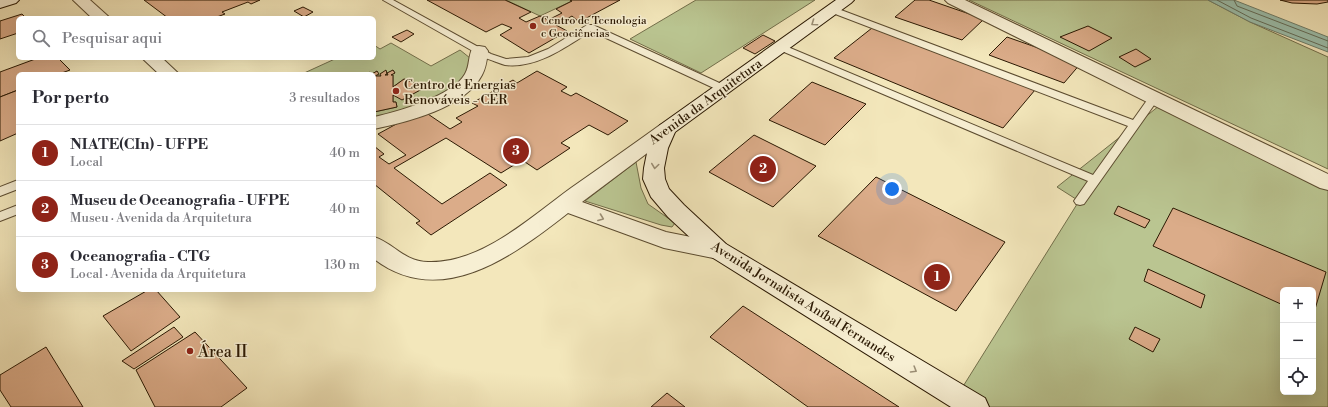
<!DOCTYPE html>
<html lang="pt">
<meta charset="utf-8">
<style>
:root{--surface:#fff;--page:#f2f2f3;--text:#2b2b33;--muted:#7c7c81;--line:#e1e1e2;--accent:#8f2418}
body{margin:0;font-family:"Libre Bodoni",serif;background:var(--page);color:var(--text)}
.controls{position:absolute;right:12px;bottom:12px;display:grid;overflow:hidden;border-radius:6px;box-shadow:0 4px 16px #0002}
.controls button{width:36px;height:36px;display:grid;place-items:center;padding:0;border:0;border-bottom:1px solid var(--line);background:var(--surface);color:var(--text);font:20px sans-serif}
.you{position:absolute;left:892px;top:189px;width:14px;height:14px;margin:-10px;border:3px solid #fff;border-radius:50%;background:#1a73e8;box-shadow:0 0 0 6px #1a73e833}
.badge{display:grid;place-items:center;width:26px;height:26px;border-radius:50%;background:var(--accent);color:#fff;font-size:13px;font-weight:700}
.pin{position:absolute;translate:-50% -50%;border:2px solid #fff;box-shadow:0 1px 4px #0006}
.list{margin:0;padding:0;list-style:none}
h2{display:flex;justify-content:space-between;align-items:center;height:52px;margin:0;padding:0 16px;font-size:17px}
h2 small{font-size:13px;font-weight:400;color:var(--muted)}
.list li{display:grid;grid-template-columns:26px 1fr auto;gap:12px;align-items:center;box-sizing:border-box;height:56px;padding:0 16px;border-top:1px solid var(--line)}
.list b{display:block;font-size:15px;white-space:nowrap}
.list p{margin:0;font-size:13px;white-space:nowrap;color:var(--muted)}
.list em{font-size:13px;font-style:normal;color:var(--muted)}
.icon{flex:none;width:22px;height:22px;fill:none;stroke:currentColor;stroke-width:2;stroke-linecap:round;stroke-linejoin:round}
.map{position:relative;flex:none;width:1328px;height:407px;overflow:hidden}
.search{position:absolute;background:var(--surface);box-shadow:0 4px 16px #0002;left:16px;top:16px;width:360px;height:44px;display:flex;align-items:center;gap:10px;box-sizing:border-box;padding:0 14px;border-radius:6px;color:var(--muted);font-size:15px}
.panel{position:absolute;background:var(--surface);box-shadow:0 4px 16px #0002;left:16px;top:72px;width:360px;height:220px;border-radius:6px}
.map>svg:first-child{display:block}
</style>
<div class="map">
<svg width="1328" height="407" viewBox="0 0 1328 407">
<rect width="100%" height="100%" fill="#f3e7bb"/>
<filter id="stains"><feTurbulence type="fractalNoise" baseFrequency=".005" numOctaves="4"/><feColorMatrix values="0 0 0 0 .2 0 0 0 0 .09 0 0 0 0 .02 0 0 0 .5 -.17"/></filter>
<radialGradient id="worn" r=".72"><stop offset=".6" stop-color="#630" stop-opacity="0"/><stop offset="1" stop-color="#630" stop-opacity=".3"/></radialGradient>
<g fill="#bac591" stroke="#726e4a" fill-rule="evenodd">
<polygon points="506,0 570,0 572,1 540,16"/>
<polygon points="696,0 815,0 701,73 630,39"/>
<polygon points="969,0 1208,0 1250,22 1328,57 1328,169"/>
<polygon points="391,43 431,66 460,50 470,58 473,64 464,81 435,100 374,121 374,112 397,107 396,102 393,102 393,95 424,88 423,86 404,79 393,87 393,75 391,75 395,73 393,70 388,73 388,75 385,75 387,73 386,71 380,74 381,76 375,76 378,74 377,71 372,74 370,72 365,74 302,74 337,58 374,58 374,45 380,49"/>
<path d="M1164,102L1328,186V407H976L957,396L1079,201L1057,187ZM1283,290H1313V392H1283Z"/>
<polygon points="636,162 641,188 648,204 675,223 672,227 661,225 585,201"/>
</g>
<polygon fill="#9cc0ad" stroke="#6e7d69" points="1208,0 1234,0 1328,37 1328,52 1250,22"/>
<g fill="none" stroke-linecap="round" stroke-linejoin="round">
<g stroke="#636c58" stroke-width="1">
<polyline points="1217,0 1251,18 1328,48"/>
<polyline points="1234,0 1237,6 1328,41"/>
</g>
</g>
<g fill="#dbac89" stroke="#2a1802">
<polygon points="144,0 260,0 251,4 248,2 222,12 225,14 214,18 168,18"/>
<polygon points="427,0 505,0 531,12 519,18 526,22 540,16 548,20 562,13 556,9 572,1 570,0 620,0 579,22 572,16 556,25 567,31 529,53 500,35 512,28 502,24 486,32"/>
<polygon points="915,0 929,0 984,19 962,40 895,17"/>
<polygon points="1280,0 1328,0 1328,2 1317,4 1292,3"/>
<polygon points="303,7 313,12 304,17 294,11"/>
<polygon points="22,14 26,18 18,18 18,33 0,39 0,21"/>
<polygon points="1088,26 1112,38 1089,51 1060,37"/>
<polygon points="872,28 1035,90 1003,128 834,58"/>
<polygon points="407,30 414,34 401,42 392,37"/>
<polygon points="763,35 775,41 755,54 743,48"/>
<polygon points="1007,37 1081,63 1064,83 989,55"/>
<polygon points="1136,49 1151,59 1135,67 1119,57"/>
<polygon points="38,58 58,58 70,70 59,74 18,74 18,90 0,97 0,72"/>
<polygon points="386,70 387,74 385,75 388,75 387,73 393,70 395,73 391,75 393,75 393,87 404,79 423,86 424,88 402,100 393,95 393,102 396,102 397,107 374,112 374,74 372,74 377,71 379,74 375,76 381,76 380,74"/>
<polygon points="537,71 567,87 561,91 571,96 576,93 628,121 608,135 589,125 561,143 570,148 537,170 522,160 501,173 446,138 394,168 442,204 490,173 507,185 431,235 416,223 420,221 374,184 374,146 384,154 379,157 389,164 406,155 378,134 422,110 450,129 462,122 456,118 478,106 472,103 513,80 517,83"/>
<polygon points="812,82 866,104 825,145 769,120"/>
<polygon points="18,90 18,133 0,141 0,97"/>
<polygon points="754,135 816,166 773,207 709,172"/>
<polygon points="876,177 1005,242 956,311 818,236"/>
<polygon points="1118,206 1150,220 1145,228 1114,214"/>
<polygon points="1173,208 1326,272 1313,316 1313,290 1283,290 1283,305 1153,246"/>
<polygon points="1148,269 1205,295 1201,308 1144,281"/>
<polygon points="148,290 156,290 180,317 131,351 103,316"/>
<polygon points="743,306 885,398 899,407 808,407 710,337"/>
<polygon points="174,327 183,337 134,369 122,361"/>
<polygon points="1135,327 1160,339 1153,352 1129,339"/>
<polygon points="195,332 247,388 221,407 155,407 136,370"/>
<polygon points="46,347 83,407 11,407 0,390 0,375"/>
<polygon points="667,393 685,407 651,407"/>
</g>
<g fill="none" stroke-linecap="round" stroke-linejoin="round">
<g stroke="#5c4c30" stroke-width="2">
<g id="lane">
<path d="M383,0H393L491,54L506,59L528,57L548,49L587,25H593L726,86L727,88L722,91L718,90L591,31C566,47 536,69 505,65C498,63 492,60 485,58Z"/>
<polygon points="833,7 1133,120 1150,96 1158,96 1159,98 1084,204 1080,205 1076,204 1074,201 1088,181 777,49 775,47 777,45 783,45 1093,175 1128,126 830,12 829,10 830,8"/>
<polygon points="18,180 18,189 0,196 0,187"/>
<polygon points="18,205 18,214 0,221 0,212"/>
</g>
</g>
<g stroke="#5c4c30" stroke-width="2">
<g id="street">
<polygon points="73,0 90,0 110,18 92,18"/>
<polygon points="945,0 965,0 1328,174 1328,190 1320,188 948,3"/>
<path d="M479,46L485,47L488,51C487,59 486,68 482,75C465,108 407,122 374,129V117C397,112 453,96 465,74C470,66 468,55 473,47Z"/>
<polygon points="142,58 162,58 179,74 159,74"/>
<path d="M667,123L674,125L677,129L674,133L582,202L666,232L726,244L730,250L726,256L718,259L664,248L568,213C513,256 441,310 374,259V237C395,244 403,261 428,262C481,264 531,217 571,188C601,167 631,146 660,125Z"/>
</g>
</g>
<g stroke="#2a1802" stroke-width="2">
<g id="secondary">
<polygon points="0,0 19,0 16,3 0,8"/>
<polygon points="836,0 854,0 851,3 675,132 668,148 664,168 665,179 669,189 684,205 726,244 985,398 989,407 951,407 710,256 668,217 651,197 643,179 644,168 648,148 660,125"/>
</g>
</g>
<use href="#lane" fill="#f7efd3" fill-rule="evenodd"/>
<use href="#street" fill="#f7efd3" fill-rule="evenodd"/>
<use href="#secondary" fill="#f7efd3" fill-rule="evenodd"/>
</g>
<defs><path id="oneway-chevron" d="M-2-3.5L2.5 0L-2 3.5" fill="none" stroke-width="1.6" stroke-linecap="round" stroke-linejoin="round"/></defs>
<g stroke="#9b8e75">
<use href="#oneway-chevron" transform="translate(814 23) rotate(145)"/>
<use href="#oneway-chevron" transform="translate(655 166) rotate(98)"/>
<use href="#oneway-chevron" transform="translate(601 218) rotate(21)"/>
<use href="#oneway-chevron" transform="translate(914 370) rotate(31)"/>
</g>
<g fill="#8f2418" stroke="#f7efd3" stroke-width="1.5">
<circle cx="533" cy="26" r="4"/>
<circle cx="396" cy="91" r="4"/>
<circle cx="190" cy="351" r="4"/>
</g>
<g text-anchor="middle" stroke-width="3" stroke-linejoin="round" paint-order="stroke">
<g font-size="11" fill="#2a1802" stroke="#f7efd3" text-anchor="start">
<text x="541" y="24">Centro de Tecnologia<tspan x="541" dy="13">e Geociências</tspan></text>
</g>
<g font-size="13" fill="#2a1802" stroke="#f7efd3" text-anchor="start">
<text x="404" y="89">Centro de Energias<tspan x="404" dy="15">Renováveis - CER</tspan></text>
</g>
<g font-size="13" fill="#2a1802" stroke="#f7efd3">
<text transform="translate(705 101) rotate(-36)" y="5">Avenida da Arquitetura</text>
<text transform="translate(804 301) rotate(32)" y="5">Avenida Jornalista Aníbal Fernandes</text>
</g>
<g font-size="16" fill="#2a1802" stroke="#f7efd3" text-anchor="start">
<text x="198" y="357">Área II</text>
</g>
</g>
<rect width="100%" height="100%" filter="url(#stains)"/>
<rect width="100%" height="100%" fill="url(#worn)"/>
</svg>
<div class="controls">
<button>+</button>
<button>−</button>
<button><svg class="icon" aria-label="locate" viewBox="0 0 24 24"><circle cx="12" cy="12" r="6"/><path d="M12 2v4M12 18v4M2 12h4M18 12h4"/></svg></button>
</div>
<div class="you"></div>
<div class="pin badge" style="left:937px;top:277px">1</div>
<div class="pin badge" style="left:763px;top:169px">2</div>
<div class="pin badge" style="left:516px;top:151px">3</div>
<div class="search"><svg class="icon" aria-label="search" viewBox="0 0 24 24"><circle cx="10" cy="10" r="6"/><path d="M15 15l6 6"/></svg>Pesquisar aqui</div>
<section class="panel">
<h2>Por perto<small>3 resultados</small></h2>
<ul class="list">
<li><span class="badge">1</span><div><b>NIATE(CIn) - UFPE</b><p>Local</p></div><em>40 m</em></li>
<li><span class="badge">2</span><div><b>Museu de Oceanografia - UFPE</b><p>Museu · Avenida da Arquitetura</p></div><em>40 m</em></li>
<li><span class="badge">3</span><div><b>Oceanografia - CTG</b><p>Local · Avenida da Arquitetura</p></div><em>130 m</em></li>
</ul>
</section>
</div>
